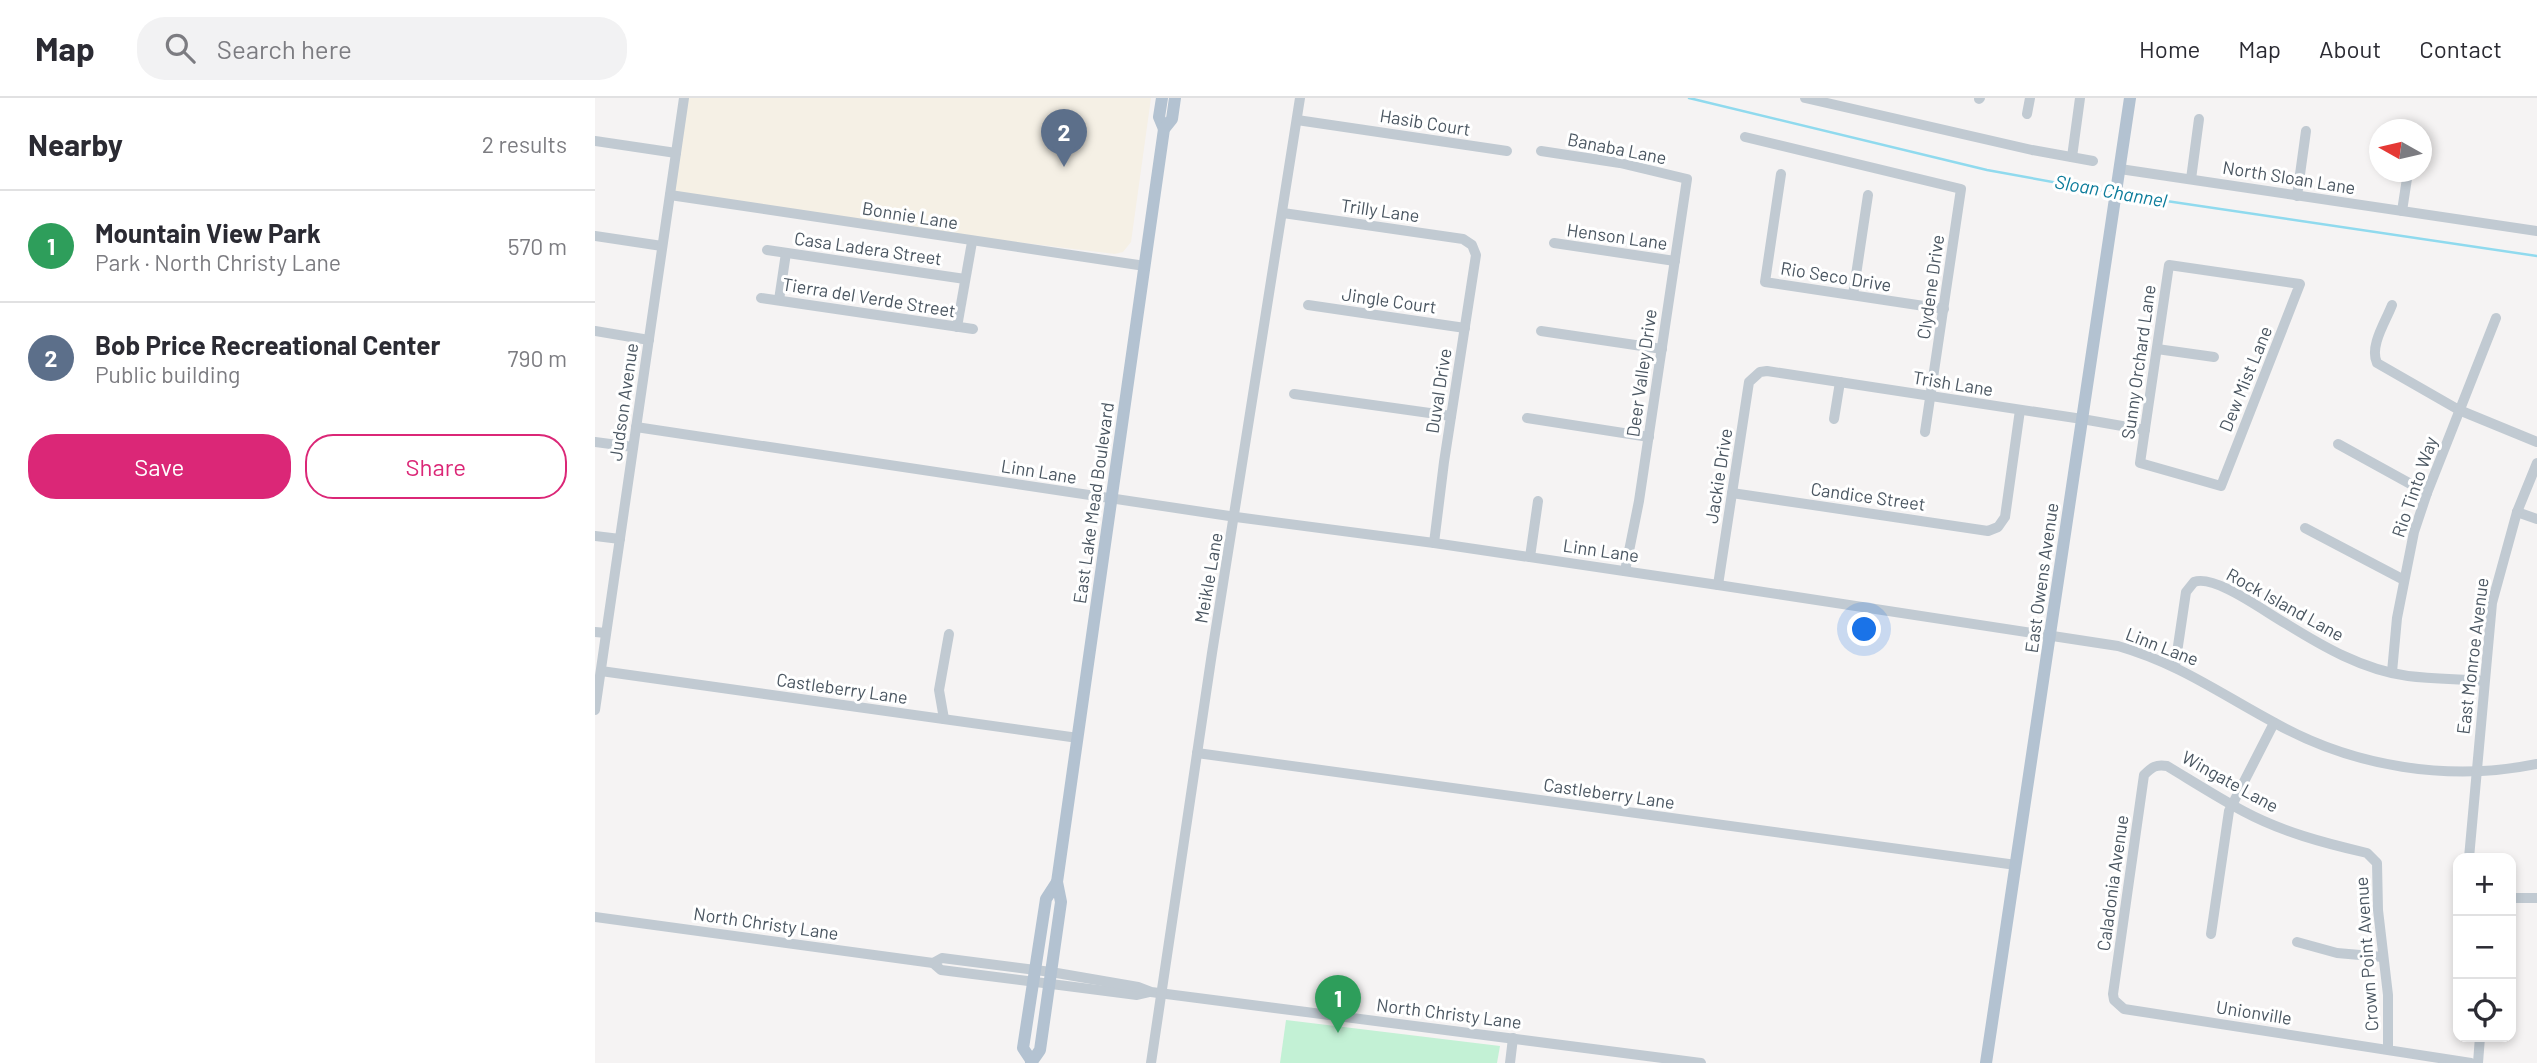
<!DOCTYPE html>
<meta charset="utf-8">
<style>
:root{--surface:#fff;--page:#f2f2f3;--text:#2b2b33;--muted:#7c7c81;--line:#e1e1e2;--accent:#db2777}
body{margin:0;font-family:Barlow,sans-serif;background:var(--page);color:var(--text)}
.controls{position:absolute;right:21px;bottom:21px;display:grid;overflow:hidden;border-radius:14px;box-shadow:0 4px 10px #0003}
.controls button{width:63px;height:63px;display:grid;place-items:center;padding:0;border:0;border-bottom:2px solid var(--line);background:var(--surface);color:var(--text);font:35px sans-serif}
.compass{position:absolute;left:1774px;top:21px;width:63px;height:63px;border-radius:50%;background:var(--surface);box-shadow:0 4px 10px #0003;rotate:278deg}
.you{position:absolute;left:1270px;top:532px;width:24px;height:24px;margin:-18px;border:5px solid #fff;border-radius:50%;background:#1a73e8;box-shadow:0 0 0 10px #1a73e833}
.badge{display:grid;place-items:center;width:46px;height:46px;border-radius:50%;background:var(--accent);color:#fff;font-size:23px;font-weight:700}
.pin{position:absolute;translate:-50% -58px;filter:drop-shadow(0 2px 4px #0008)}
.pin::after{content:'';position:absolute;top:37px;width:24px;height:21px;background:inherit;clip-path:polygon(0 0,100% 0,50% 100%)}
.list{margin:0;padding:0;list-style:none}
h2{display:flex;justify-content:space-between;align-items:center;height:91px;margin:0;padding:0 28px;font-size:30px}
h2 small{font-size:23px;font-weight:400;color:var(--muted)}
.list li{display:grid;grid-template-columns:46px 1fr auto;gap:21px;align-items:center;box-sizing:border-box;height:112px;padding:0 28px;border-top:2px solid var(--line)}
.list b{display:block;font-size:26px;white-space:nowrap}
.list p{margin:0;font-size:23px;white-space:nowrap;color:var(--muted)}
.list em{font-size:23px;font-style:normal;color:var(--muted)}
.actions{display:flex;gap:14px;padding:21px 28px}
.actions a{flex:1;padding:16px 0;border:2px solid var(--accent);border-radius:28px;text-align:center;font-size:24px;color:var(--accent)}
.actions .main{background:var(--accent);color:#fff}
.icon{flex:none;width:38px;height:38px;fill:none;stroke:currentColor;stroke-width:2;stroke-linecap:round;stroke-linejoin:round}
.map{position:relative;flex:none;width:1942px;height:965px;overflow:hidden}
header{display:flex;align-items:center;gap:42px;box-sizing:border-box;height:98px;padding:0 35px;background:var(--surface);border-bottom:2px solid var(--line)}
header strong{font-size:33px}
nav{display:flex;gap:38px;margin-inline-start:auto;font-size:24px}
.search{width:490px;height:63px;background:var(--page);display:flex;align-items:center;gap:18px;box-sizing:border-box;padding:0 24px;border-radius:28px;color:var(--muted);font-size:26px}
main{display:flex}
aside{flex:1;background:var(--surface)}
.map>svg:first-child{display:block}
</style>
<header>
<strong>Map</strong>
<div class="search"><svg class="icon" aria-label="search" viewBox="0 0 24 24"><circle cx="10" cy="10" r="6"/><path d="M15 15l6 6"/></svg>Search here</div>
<nav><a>Home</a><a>Map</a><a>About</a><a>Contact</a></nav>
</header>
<main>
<aside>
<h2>Nearby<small>2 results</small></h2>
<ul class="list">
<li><span class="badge" style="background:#2e9e5b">1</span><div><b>Mountain View Park</b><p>Park · North Christy Lane</p></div><em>570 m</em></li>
<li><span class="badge" style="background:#5c6f8a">2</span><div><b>Bob Price Recreational Center</b><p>Public building</p></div><em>790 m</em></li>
</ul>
<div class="actions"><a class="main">Save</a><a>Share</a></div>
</aside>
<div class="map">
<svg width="1942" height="965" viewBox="0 0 1942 965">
<rect width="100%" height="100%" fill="#f5f3f3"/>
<polygon fill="#c3f1d5" points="691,922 905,948 902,965 685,965"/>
<polygon fill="#f5f0e5" points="89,0 556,0 536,144 528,154 520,156 229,121 75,97"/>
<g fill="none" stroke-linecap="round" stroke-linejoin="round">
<g stroke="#90daee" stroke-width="2.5">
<polyline points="1094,0 1392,72 1518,95"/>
<polyline points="1524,96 1942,158"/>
</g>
<g stroke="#c1cad2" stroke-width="10">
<polyline points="1210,0 1437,52 1498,63"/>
<polyline points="1384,1 1385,0"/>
<polyline points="1432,16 1435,0"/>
<polyline points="702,22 912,53"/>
<polyline points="1150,39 1366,91 1330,334"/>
<polyline points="0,43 81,55"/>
<polyline points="946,53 1025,65 1092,81 1044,403 1030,473"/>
<polyline points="1477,59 1485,0"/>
<polyline points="1525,71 1942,133"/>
<polyline points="1186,76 1170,184 1349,211"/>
<polyline points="1596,81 1604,21"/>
<polyline points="75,97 550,168"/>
<polyline points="1702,98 1711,33"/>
<polyline points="1807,113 1813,74"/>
<polyline points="688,115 868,141 877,147 881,157 849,364 839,445"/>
<polyline points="0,138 67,148"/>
<polyline points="959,145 1080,163"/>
<polyline points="172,152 370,181"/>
<polygon points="1574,167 1705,186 1626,388 1545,365"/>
<polyline points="1258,197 1273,97"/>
<polyline points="166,200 378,231"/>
<polyline points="184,202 191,155"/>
<polyline points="713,207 870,230"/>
<path d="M1797,207C1791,223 1774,248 1782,265L1864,312L1942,344"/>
<polyline points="362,229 377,144"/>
<polyline points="0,233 54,242"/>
<polyline points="946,233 1067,251"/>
<polyline points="1562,251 1619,259"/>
<polyline points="699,296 856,318"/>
<polyline points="932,320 1054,339"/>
<polyline points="1239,321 1245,284"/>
<path d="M41,329L641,419L839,445L1123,487L1523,548C1585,566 1624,595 1680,625C1758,669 1854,684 1942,666"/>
<polyline points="0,344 38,349"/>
<polyline points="1743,346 1832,395"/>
<polyline points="1137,395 1393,433 1403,429 1410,419 1425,312"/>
<polyline points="1922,414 1942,421"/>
<polyline points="1710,430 1809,482"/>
<polyline points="0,438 25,441"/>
<polyline points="935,459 943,403"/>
<polyline points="1123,487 1154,284 1165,274 1172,273 1487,321 1550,332"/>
<polyline points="0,534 11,535"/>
<path d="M1580,568L1591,494L1599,484C1620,476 1670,514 1690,525C1727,548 1768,572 1813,578C1838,581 1863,581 1889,583"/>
<polyline points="6,573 483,640"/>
<polyline points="1797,574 1802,520 1819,434 1832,395 1901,220"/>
<polyline points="0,612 89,0"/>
<polyline points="349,621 344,592 354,536"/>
<polyline points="602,655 1421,767"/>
<polyline points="1874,760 1897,505 1922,414 1942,365"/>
<polyline points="1916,800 1942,800"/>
<polyline points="0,819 338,865 346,872 542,897 555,894"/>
<polyline points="1616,836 1634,713 1679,625"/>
<polyline points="1702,844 1742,855 1788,859"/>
<polyline points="338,865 347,860 456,874 543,889 556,894 1106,965"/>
<path d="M1793,952V897L1783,812L1782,765L1772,755C1729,745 1687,734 1648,713C1622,699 1597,683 1572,668C1561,666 1557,669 1549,677L1518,896L1519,902L1529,911L1876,965"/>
<polyline points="556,965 617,555 705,0"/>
<polyline points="915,965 918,940"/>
<polyline points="1883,965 1885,939"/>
</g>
<g stroke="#b3c2d1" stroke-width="12">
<polyline points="567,0 564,19 569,31"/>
<polyline points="436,962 428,950 451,801 462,784"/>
<polyline points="436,965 445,952 466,804 462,784 569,31 577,21 580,0"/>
<polyline points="1391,965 1535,0"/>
</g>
</g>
<g text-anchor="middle" stroke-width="6" stroke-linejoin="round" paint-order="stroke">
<g font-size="18" fill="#4a5661" stroke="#fff">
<text transform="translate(830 25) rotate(9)" y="6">Hasib Court</text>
<text transform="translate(1022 51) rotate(11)" y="6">Banaba Lane</text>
<text transform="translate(1694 80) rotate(9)" y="6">North Sloan Lane</text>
<text transform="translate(785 113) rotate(8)" y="6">Trilly Lane</text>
<text transform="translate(315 118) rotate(9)" y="6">Bonnie Lane</text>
<text transform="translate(1022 139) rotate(8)" y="6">Henson Lane</text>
<text transform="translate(273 151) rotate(8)" y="6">Casa Ladera Street</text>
<text transform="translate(1241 179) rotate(9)" y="6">Rio Seco Drive</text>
<text transform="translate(1336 189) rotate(-82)" y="6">Clydene Drive</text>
<text transform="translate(274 200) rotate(9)" y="6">Tierra del Verde Street</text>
<text transform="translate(794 203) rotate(8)" y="6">Jingle Court</text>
<text transform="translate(1544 264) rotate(-82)" y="6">Sunny Orchard Lane</text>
<text transform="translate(1047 275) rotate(-82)" y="6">Deer Valley Drive</text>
<text transform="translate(1651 281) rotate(-68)" y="6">Dew Mist Lane</text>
<text transform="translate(1358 286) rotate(9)" y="6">Trish Lane</text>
<text transform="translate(844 293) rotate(-81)" y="6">Duval Drive</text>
<text transform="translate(29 304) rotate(-82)" y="6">Judson Avenue</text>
<text transform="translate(444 374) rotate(9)" y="6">Linn Lane</text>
<text transform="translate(1124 378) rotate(-81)" y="6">Jackie Drive</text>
<text transform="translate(1820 389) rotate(-71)" y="6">Rio Tinto Way</text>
<text transform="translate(1273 399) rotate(8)" y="6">Candice Street</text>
<text transform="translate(499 405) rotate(-82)" y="6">East Lake Mead Boulevard</text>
<text transform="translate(1006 453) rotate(8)" y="6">Linn Lane</text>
<text transform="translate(614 480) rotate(-80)" y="6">Meikle Lane</text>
<text transform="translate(1447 480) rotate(-82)" y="6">East Owens Avenue</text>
<text transform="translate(1690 507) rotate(29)" y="6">Rock Island Lane</text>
<text transform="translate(1567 549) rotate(21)" y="6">Linn Lane</text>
<text transform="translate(1878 558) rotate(-83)" y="6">East Monroe Avenue</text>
<text transform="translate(247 591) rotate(8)" y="6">Castleberry Lane</text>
<text transform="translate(1635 684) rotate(29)" y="6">Wingate Lane</text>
<text transform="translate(1014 696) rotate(8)" y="6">Castleberry Lane</text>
<text transform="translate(1518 785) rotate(-82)" y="6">Caladonia Avenue</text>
<text transform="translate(171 826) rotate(8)" y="6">North Christy Lane</text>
<text transform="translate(1772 856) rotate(-94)" y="6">Crown Point Avenue</text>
<text transform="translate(1659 915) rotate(9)" y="6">Unionville</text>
<text transform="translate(854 916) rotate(7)" y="6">North Christy Lane</text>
</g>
<g font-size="19" font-style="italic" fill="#0c7c9b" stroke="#fff">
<text transform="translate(1516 93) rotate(10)" y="7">Sloan Channel</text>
</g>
</g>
</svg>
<div class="controls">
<button>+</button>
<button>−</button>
<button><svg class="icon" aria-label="locate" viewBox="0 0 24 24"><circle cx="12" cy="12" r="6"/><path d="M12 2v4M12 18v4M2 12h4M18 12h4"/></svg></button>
</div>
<svg class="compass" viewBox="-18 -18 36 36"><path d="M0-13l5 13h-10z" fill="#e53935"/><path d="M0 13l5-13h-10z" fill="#7c7c81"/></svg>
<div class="you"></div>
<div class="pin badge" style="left:743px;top:935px;background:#2e9e5b">1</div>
<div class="pin badge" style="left:469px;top:69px;background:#5c6f8a">2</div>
</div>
</main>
